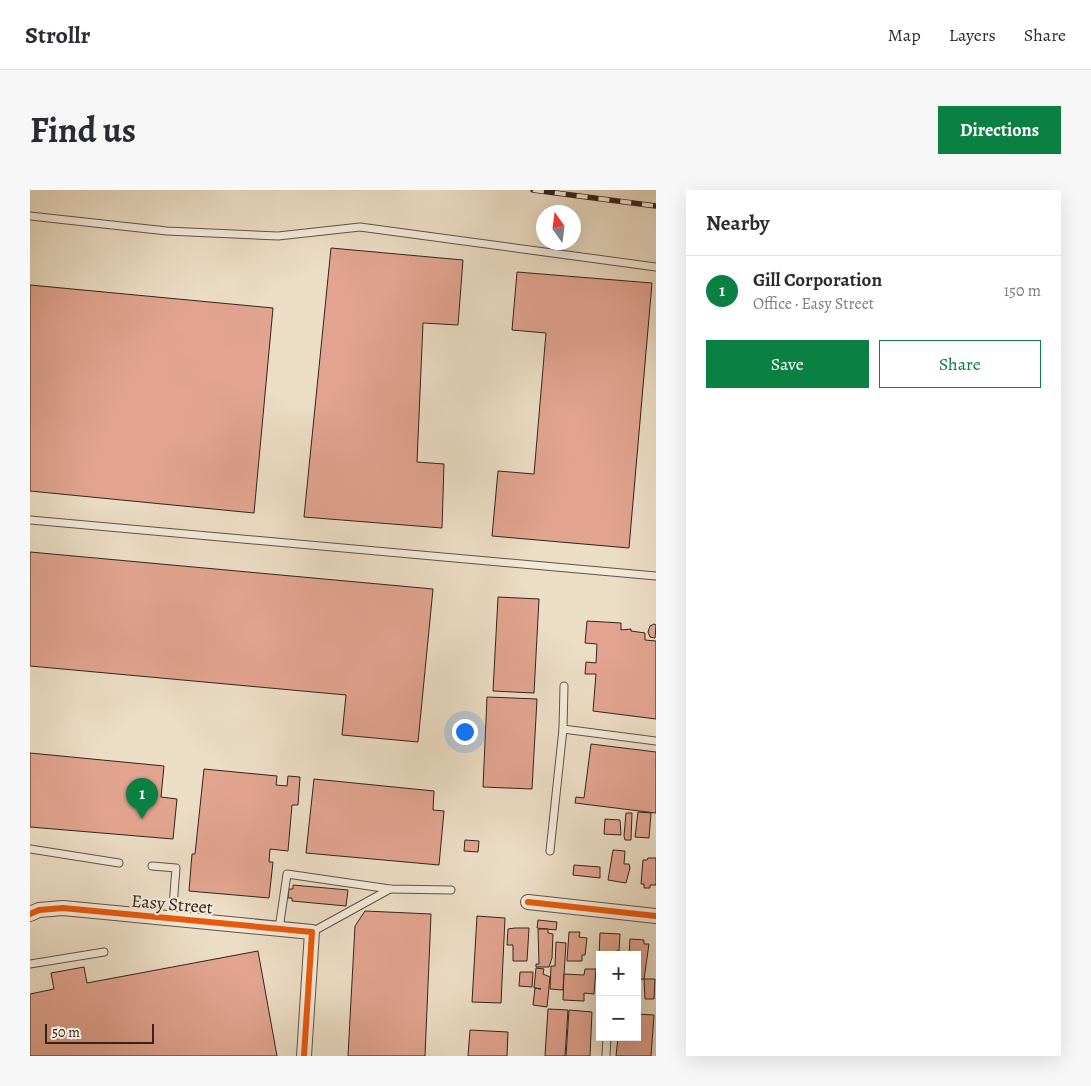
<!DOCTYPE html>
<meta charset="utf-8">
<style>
:root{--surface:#fff;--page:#f7f7f7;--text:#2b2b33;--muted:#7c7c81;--line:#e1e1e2;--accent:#0b8043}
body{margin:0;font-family:Alegreya,serif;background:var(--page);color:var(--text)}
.controls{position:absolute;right:15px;bottom:15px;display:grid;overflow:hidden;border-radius:0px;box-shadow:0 5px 20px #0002}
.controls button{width:45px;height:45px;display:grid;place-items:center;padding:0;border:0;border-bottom:1px solid var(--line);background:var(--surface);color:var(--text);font:25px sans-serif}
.compass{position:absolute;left:506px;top:15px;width:45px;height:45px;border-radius:50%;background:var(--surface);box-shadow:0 5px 20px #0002;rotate:346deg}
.scale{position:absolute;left:15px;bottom:12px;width:109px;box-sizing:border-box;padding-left:5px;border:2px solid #33231c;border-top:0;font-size:14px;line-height:18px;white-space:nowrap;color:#33231c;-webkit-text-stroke:4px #f3e9d9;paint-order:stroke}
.you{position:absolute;left:434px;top:541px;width:18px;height:18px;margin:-12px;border:4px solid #fff;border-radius:50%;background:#1a73e8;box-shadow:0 0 0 8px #1a73e833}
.badge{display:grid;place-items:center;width:32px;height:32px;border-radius:50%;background:var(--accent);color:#fff;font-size:16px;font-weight:700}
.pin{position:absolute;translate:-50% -41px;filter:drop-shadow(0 1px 2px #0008)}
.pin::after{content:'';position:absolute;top:26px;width:18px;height:15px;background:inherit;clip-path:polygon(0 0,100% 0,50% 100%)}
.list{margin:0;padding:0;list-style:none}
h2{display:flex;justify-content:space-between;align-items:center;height:65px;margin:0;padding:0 20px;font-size:21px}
h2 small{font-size:16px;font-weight:400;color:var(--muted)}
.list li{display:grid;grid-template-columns:32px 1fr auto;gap:15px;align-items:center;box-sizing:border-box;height:70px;padding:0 20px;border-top:1px solid var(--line)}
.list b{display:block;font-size:19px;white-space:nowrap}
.list p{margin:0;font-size:16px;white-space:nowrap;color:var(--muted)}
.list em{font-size:16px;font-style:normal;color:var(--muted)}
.actions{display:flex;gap:10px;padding:15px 20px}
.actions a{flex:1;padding:11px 0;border:1px solid var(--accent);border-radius:0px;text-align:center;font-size:18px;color:var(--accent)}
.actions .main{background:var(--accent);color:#fff}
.map{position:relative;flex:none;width:626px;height:866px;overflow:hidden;border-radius:0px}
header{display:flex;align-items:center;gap:30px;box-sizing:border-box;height:70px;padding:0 25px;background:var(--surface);border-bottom:1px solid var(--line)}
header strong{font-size:24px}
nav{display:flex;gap:28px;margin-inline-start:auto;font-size:18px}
.intro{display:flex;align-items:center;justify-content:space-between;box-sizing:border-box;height:120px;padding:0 30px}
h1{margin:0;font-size:35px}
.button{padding:12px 22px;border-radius:0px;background:var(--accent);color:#fff;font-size:18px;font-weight:700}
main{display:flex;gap:30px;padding:0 30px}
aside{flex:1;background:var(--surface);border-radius:0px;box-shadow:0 5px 20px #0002}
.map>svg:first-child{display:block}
</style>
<header>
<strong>Strollr</strong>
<nav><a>Map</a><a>Layers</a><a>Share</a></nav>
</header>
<div class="intro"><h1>Find us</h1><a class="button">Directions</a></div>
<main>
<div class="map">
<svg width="626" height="866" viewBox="0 0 626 866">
<rect width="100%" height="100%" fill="#ecddc5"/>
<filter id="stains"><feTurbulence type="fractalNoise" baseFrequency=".004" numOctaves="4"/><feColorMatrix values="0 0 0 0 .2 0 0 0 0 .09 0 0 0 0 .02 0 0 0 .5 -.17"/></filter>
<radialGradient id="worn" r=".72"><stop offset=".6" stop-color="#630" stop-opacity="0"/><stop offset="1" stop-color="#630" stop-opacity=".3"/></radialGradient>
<g fill="#e2a490" stroke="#33231c">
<polygon points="301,58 433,70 428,135 393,133 387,272 414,274 412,338 274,327"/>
<polygon points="487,82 622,93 599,358 462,346 468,281 504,284 516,143 482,140"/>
<polygon points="0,95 243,118 224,323 0,301"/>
<polygon points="0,362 403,399 388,552 312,545 316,505 0,476"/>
<polygon points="468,407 509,409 504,503 463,501"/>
<polygon points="557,431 591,433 591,440 601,439 601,441 615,443 615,450 626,451 626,529 563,521 566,484 555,484 556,472 566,473 567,454 555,453"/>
<polygon points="624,434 626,435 625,448 620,447 618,442 620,436"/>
<polygon points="457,507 507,509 502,599 453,597"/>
<polygon points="561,554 626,562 626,623 545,613 546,607 554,608"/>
<polygon points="0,563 134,576 131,607 147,609 143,649 0,637"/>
<polygon points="174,579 247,586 246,595 257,596 258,586 270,587 268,615 262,615 258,661 240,659 239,672 243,672 239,708 159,701 162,664 165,664"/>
<polygon points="284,589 404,601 403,620 414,621 409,675 276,663"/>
<polygon points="608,622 621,623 619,648 605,647"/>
<polygon points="596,623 602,623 601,650 595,650 594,646"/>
<polygon points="575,629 590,630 591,645 574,644"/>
<polygon points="435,650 449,651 448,662 434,661"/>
<polygon points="583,660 595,661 594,674 599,674 600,678 596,693 578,690"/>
<polygon points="618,668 626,668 626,695 620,695 620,698 614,698 614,694 611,694 613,670 617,670"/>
<polygon points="544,675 570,677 570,688 543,685"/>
<polygon points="263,695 318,700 316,716 262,711 262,708 258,708 259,699 263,699"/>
<polygon points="335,721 401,724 395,866 318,866 325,736"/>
<polygon points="447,726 475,728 471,813 442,812"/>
<polygon points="508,730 527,732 526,740 507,738"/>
<polygon points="485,738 499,738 497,771 483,771 483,755 477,755 478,739"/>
<polygon points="508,739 518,739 518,743 523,744 522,768 519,777 506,777 506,774 509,774"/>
<polygon points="539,742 550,742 549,747 557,748 555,765 552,765 552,771 537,771"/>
<polygon points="570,743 590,744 589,761 586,761 585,765 569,766"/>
<polygon points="600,749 614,750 614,754 619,754 614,789 607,790 607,765 599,765"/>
<polygon points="526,752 536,753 533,800 520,799 521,776 525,776"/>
<polygon points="228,761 247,866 0,866 0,804 24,799 21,783 54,777 57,793"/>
<polygon points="506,778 514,779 513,784 520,787 517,817 503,815 505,798 511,799 504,798"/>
<polygon points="555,779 566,779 564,804 554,803 554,811 533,810 534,784 554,785"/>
<polygon points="490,782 503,782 502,797 489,796"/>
<polygon points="614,789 625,789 624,809 615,809"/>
<polygon points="518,819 538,820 535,866 515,866"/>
<polygon points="539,820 562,822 560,866 536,866"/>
<polygon points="607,824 624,825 621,866 586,866 588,847 607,847"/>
<polygon points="440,840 478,842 477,866 438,866"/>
</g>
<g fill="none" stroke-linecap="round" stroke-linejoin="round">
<g stroke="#615246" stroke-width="9">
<g id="lane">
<polyline points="0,26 137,41 248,46 330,37 626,77"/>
<polyline points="0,330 626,386"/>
<polyline points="533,539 626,551"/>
<polyline points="0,659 89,673"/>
<polyline points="520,661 533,539 534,496"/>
<polyline points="122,676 146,678 142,729"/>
<polyline points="249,739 257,684 360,699 421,700"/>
<polyline points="282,742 360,699"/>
<polyline points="0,774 74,762"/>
<polyline points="576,866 577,847"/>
</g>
</g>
<g stroke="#615246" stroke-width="16">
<g id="street">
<polyline points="498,712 626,726"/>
<polyline points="0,724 9,720 33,718 282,742 274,866"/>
</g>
</g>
<use href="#lane" stroke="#f3e9d9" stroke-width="7"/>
<use href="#street" stroke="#f3e9d9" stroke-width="14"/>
<g stroke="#33231c" stroke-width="5.5">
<polyline id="rail" points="503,0 626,16"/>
</g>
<use href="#rail" stroke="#f3e9d9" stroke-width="4" stroke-dasharray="11" stroke-linecap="butt"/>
<g stroke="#f3e9d9" stroke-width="9">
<g id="cycleway">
<polyline points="498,712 626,726"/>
<polyline points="0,724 9,720 33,718 282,742 274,866"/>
</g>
</g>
<use href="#cycleway" stroke="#e8590c" stroke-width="6"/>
</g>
<g text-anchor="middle" stroke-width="4.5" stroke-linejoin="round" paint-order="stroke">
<g font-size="18" fill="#33231c" stroke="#f3e9d9">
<text transform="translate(142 714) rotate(5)" y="6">Easy Street</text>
</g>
</g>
<rect width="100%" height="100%" filter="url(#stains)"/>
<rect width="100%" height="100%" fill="url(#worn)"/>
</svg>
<div class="controls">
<button>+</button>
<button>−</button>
</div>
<svg class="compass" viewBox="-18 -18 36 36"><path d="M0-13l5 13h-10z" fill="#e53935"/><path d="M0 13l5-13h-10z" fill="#7c7c81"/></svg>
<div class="scale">50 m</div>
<div class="you"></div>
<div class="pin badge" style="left:112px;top:629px">1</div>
</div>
<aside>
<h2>Nearby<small></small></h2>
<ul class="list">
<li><span class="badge">1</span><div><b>Gill Corporation</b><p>Office · Easy Street</p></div><em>150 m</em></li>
</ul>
<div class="actions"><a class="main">Save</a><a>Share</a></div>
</aside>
</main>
